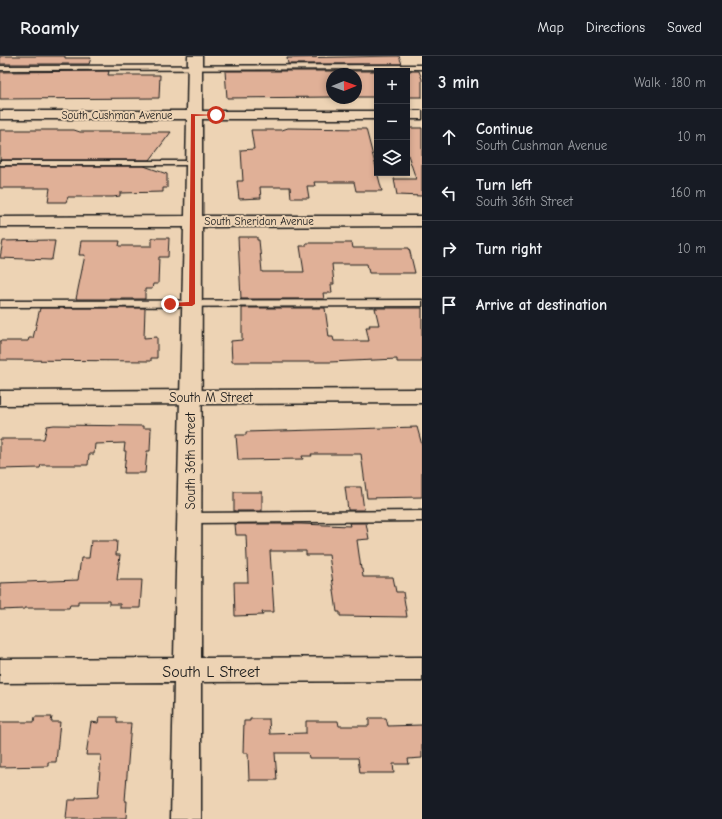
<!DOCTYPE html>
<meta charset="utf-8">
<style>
:root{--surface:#171b24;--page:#242831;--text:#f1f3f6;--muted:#9ea1a6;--line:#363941}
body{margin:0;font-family:"Comic Neue",sans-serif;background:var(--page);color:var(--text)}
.controls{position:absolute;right:12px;top:12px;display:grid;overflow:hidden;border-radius:0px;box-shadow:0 2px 6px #0003}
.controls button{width:36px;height:36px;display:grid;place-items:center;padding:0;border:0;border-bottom:1px solid var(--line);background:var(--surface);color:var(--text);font:20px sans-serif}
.compass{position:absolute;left:326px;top:12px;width:36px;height:36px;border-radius:50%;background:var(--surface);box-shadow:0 2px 6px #0003;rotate:89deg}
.stop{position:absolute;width:12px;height:12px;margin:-9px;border:3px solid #c8321e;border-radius:50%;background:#fff}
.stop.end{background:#c8321e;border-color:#fff;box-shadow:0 1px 4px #0008}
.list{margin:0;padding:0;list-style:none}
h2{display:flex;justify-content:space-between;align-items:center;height:52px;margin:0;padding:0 16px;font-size:17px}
h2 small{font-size:13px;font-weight:400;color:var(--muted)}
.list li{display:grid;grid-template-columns:26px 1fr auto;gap:12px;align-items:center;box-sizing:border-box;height:56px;padding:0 16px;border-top:1px solid var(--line)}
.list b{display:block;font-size:15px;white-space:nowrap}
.list p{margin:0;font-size:13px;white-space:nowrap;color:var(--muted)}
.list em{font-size:13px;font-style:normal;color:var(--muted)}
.icon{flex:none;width:22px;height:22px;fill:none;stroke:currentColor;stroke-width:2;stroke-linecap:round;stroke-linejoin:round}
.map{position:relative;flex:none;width:422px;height:763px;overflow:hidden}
header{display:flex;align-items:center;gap:24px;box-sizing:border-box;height:56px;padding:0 20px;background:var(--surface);border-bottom:1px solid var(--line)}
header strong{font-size:19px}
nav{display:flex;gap:22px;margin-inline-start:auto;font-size:14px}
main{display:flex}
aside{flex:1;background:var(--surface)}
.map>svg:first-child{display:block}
</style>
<header>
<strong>Roamly</strong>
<nav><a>Map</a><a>Directions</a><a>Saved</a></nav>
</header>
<main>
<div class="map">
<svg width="422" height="763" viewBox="0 0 422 763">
<rect width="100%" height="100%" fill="#edd3b4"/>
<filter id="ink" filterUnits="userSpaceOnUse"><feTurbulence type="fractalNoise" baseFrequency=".025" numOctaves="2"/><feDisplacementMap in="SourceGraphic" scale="8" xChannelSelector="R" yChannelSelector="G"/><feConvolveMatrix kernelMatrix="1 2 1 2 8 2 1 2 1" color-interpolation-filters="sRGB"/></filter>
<g filter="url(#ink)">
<g fill="#e0b097" stroke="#1c1c1c">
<polygon points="0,0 65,0 65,2 91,2 89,8 0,8"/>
<polygon points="399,0 402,8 288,8 287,2"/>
<polygon points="109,15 108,19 160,19 159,42 0,43 0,16"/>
<polygon points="225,15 405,15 377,15 377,41 356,41 356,18 332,18 332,41 227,42"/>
<polygon points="407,15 419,15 422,23 422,41 407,41"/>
<polygon points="288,72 366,73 382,135 356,135 354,126 314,126 315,130 307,130 309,142 291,142 290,131 260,131 261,142 239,143 237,125 243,125 241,94 254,93 251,74 282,74"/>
<polygon points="407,72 422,72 422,140 397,139 394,123 416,123 407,96"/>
<polygon points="0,74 74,74 80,76 171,76 150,104 0,104"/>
<polygon points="0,110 144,110 167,118 167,132 163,132 163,136 120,137 120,140 113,141 68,141 66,146 48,146 50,132 0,132"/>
<polygon points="238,181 257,181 257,184 259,184 262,216 304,216 300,190 306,190 306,187 352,187 353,192 409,192 415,217 369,217 367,208 332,208 334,228 331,228 332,237 323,237 324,243 241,243"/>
<polygon points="152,182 169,182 168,201 159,201 158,228 153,228 152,233 145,233 145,243 76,243 85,199 79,199 81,185 120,185 119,190 152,190"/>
<polygon points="50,184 49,185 55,185 52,203 50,204 0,202 3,185"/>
<polygon points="40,252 145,252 144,282 157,281 157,302 151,302 151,305 0,304 0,285 28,285 29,282 33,282"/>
<polygon points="242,252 325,252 329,281 333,281 334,285 369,285 366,271 370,271 369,269 379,269 375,252 422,252 422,306 397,306 397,303 330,306 232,306 231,285 242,284"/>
<polygon points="54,369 143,370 143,372 151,372 150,395 147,395 145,417 124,417 126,395 124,395 125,387 95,388 94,398 89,398 88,409 41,409 40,412 0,413 0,383 44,383 47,370"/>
<polygon points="417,371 422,389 422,441 367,442 361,398 311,398 312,400 302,400 303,403 238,404 236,379 246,379 246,376"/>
<polygon points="345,431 361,431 364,454 348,454"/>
<rect x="234" y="436" width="28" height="19"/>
<polygon points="349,467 366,467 369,483 357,484 361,513 362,513 363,521 393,521 396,536 403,536 407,561 340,560 340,556 337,556 329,499 306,499 306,495 270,495 274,556 262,556 263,559 235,560 234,526 248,526 246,479 236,479 235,468 301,468 350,470"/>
<polygon points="91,485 117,485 116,499 120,499 117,524 142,524 140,552 120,552 120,548 109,548 109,545 78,545 78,549 70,549 69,552 25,552 25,553 0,554 0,527 78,524 81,502 89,502"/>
<polygon points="35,661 52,661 51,666 60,666 56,706 48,706 48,710 0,711 0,666 34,666"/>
<polygon points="99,661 117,661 117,667 131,667 125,745 127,745 126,763 66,763 68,744 76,744 76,742 98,741 101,699 86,699 91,666 98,667"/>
<polygon points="369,662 386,662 388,670 422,669 422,702 408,703 409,708 393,708 394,717 360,717 358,702 309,702 308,697 275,697 277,724 249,724 248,697 243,697 244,665 250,665 250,663 269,663 270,678 306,677 306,665 338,665 339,670 369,670"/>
</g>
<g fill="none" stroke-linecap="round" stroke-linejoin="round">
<g stroke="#1c1c1c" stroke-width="3">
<g id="lane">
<polygon points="422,9 422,13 0,14 0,10"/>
<polygon points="0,105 193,105 197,107 193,109 0,109"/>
<polygon points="422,244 422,250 0,251 0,245"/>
<polygon points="422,455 422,465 190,467 186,465 184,462 186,459 190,457"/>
</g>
</g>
<g stroke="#1c1c1c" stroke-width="3">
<g id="street">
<polygon points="188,0 202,0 202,55 377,55 377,63 202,63 202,160 422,160 422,170 202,171 201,602 422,601 422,625 201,626 201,763 171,763 174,626 0,627 0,603 174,602 184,171 0,171 0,161 185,160 187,63 0,63 0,55 187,55"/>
<rect x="407" y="55" width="15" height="8"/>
</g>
</g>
<g stroke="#1c1c1c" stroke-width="3">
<polygon id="secondary" points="422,333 422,347 0,349 0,335"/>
</g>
<use href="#lane" fill="#edd3b4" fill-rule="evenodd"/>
<use href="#street" fill="#edd3b4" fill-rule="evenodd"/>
<use href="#secondary" fill="#edd3b4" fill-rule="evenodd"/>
</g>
</g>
<polygon fill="#c8321e" points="191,58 218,59 195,60 195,248 192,250 170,250 169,247 189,246"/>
<g text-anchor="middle" stroke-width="4" stroke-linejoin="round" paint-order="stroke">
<g font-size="11" fill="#1c1c1c" stroke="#edd3b4">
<text x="117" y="63">South Cushman Avenue</text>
<text x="259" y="169">South Sheridan Avenue</text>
</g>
<g font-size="13" fill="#1c1c1c" stroke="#edd3b4">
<text x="211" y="346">South M Street</text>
<text transform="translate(190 405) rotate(-90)" y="5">South 36th Street</text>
</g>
<g font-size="16" fill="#1c1c1c" stroke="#edd3b4">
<text x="211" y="621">South L Street</text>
</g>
</g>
</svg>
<div class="controls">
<button>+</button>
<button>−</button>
<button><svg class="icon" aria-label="layers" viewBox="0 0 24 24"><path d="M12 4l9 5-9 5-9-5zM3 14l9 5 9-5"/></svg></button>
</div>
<svg class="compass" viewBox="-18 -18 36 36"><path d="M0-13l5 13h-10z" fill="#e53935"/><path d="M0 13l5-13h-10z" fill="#9ea1a6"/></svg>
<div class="stop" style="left:216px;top:59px"></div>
<div class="stop end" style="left:170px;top:248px"></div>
</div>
<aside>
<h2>3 min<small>Walk · 180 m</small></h2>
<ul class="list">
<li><svg class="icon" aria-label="ahead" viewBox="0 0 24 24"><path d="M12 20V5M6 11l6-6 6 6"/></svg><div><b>Continue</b><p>South Cushman Avenue</p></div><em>10 m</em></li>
<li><svg class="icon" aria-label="left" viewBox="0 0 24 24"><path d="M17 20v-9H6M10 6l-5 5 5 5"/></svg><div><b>Turn left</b><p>South 36th Street</p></div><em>160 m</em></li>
<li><svg class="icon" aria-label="right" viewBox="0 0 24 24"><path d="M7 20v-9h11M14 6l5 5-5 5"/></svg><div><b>Turn right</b></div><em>10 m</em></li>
<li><svg class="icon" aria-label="arrive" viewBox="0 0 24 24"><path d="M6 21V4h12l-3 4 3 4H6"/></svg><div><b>Arrive at destination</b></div></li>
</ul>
</aside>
</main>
